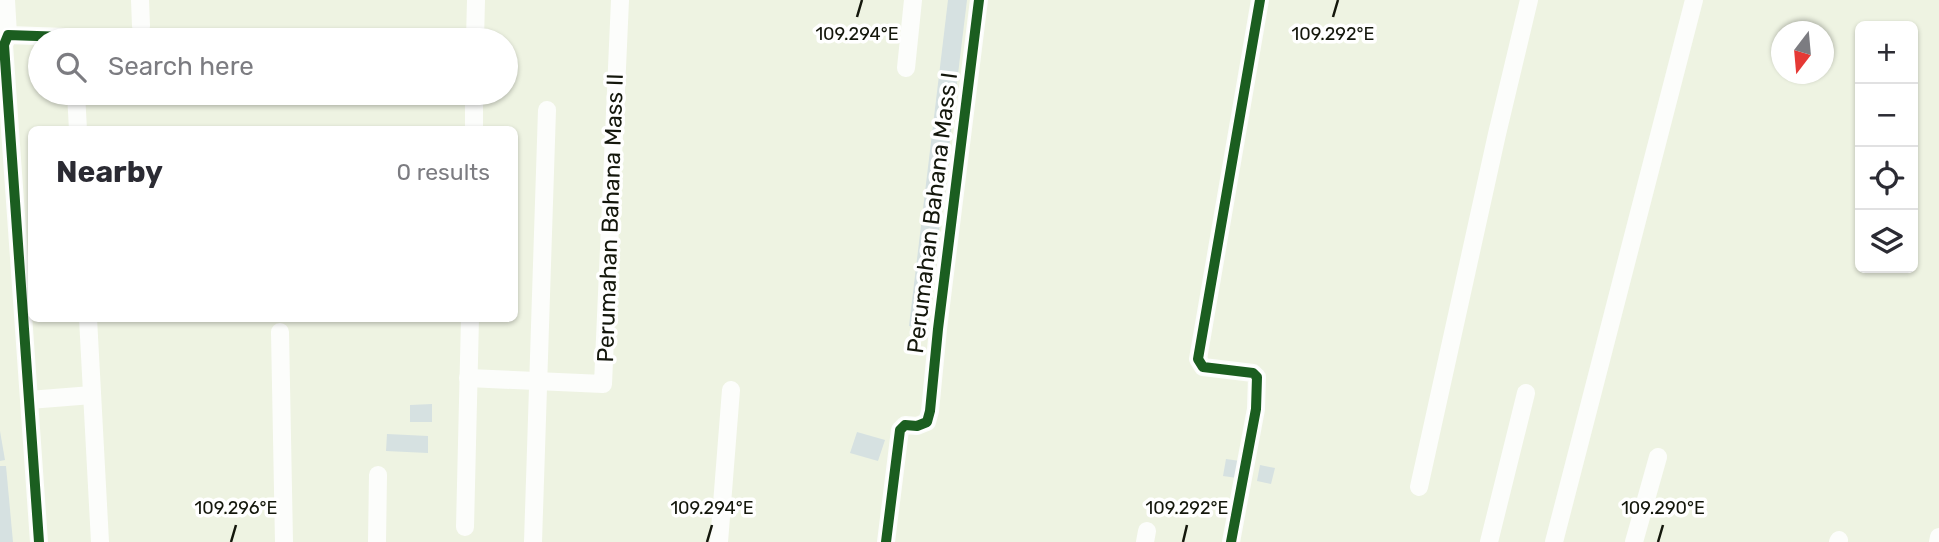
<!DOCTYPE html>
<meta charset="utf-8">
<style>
:root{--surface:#fff;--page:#f7f7f7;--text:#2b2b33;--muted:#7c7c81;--line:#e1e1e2}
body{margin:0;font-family:Rubik,sans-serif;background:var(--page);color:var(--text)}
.controls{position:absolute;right:21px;top:21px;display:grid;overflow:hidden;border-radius:10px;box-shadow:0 2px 5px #0004}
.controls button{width:63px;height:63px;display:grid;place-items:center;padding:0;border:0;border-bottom:2px solid var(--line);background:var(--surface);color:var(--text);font:35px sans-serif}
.compass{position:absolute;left:1771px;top:21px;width:63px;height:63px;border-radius:50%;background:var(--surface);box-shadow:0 2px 5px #0004;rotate:196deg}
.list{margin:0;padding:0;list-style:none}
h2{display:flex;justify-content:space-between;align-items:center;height:91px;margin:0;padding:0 28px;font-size:30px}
h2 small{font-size:23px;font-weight:400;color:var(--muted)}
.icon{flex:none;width:38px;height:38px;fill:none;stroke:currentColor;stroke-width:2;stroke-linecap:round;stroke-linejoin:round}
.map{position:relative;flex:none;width:1939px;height:542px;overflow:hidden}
.search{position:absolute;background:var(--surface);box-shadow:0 2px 5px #0004;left:28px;top:28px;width:490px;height:77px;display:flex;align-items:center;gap:18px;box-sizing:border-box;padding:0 24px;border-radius:38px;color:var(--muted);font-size:26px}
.panel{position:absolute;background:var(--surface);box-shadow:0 2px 5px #0004;left:28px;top:126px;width:490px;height:196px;border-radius:10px}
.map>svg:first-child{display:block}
</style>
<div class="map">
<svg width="1939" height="542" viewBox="0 0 1939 542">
<rect width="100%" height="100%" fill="#eef3e2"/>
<g fill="#d6e1e1">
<polygon points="948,0 967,0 927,329 909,326"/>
<polygon points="432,404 432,422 410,422 410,405"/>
<polygon points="0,431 5,460 0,461"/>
<polygon points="857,432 885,440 878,461 850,453"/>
<polygon points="387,434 428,436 428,453 386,451"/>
<polygon points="1226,459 1240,461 1237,478 1223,476"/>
<polygon points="1260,465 1275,468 1271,484 1257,481"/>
<polygon points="0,466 6,466 13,542 0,542"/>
</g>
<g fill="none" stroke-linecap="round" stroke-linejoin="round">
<g stroke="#fcfdfb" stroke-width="18">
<polyline points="6,0 8,35"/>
<polyline points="140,0 141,26"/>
<polyline points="475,40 476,0"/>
<polyline points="906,68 913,0"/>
<polyline points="76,93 78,130"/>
<polyline points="474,130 474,93"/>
<polyline points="88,318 100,542"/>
<polyline points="280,332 284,542"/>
<polyline points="468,378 603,384 620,0"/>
<polyline points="29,400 92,395"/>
<polyline points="1419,487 1497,134 1529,0"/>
<polyline points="465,527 470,318"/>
<polyline points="39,542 4,45 8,35 66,37 71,40"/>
<polyline points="377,542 378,475"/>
<polyline points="533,542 547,110"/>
<polyline points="719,542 731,390"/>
<polyline points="886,542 900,430 905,425 917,426 927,422 930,411 938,329 979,0"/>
<polyline points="1145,542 1147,531"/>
<polyline points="1231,542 1256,409 1257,377 1253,373 1203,367 1198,359 1260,0"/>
<polyline points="1489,542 1526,393"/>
<polyline points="1554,542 1694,0"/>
<polyline points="1634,542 1658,457"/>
<polyline points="1838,542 1839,540"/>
<polyline points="1938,542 1939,537"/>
</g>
<g stroke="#fff" stroke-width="15">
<g id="cycleway">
<polyline points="39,542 4,45 8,35 66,37 71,40"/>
<polyline points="886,542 900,430 905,425 917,426 927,422 930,411 938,329 979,0"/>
<polyline points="1231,542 1256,409 1257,377 1253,373 1203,367 1198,359 1260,0"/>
</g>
</g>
<use href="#cycleway" stroke="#1b5e20" stroke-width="10"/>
</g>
<path fill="none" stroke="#14170c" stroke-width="2.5" d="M857,17L862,0M1333,17L1338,0M231,542L236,525M707,542L712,525M1183,542L1187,525M1658,542L1663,525"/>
<g text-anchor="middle" stroke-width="7" stroke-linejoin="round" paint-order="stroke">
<g font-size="23" fill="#14170c" stroke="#fff">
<text transform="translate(932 213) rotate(-83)" y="8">Perumahan Bahana Mass I</text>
<text transform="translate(610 218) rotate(-88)" y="8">Perumahan Bahana Mass II</text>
</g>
</g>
<g font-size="18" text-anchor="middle" fill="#14170c" stroke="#fff" stroke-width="7" stroke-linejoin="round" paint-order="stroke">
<text x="857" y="40">109.294°E</text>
<text x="1333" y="40">109.292°E</text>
<text x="1663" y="514">109.290°E</text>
<text x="236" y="514">109.296°E</text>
<text x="712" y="514">109.294°E</text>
<text x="1187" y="514">109.292°E</text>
</g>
</svg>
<div class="controls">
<button>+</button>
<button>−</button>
<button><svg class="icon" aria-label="locate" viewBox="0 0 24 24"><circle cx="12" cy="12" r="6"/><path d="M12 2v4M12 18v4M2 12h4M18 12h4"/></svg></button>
<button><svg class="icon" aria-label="layers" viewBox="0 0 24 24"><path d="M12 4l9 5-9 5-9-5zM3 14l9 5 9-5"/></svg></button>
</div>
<svg class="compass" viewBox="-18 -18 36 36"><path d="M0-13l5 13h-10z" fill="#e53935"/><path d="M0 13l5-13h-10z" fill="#7c7c81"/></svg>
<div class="search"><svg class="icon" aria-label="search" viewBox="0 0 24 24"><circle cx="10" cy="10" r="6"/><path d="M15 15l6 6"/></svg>Search here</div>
<section class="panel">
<h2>Nearby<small>0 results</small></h2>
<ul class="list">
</ul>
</section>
</div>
